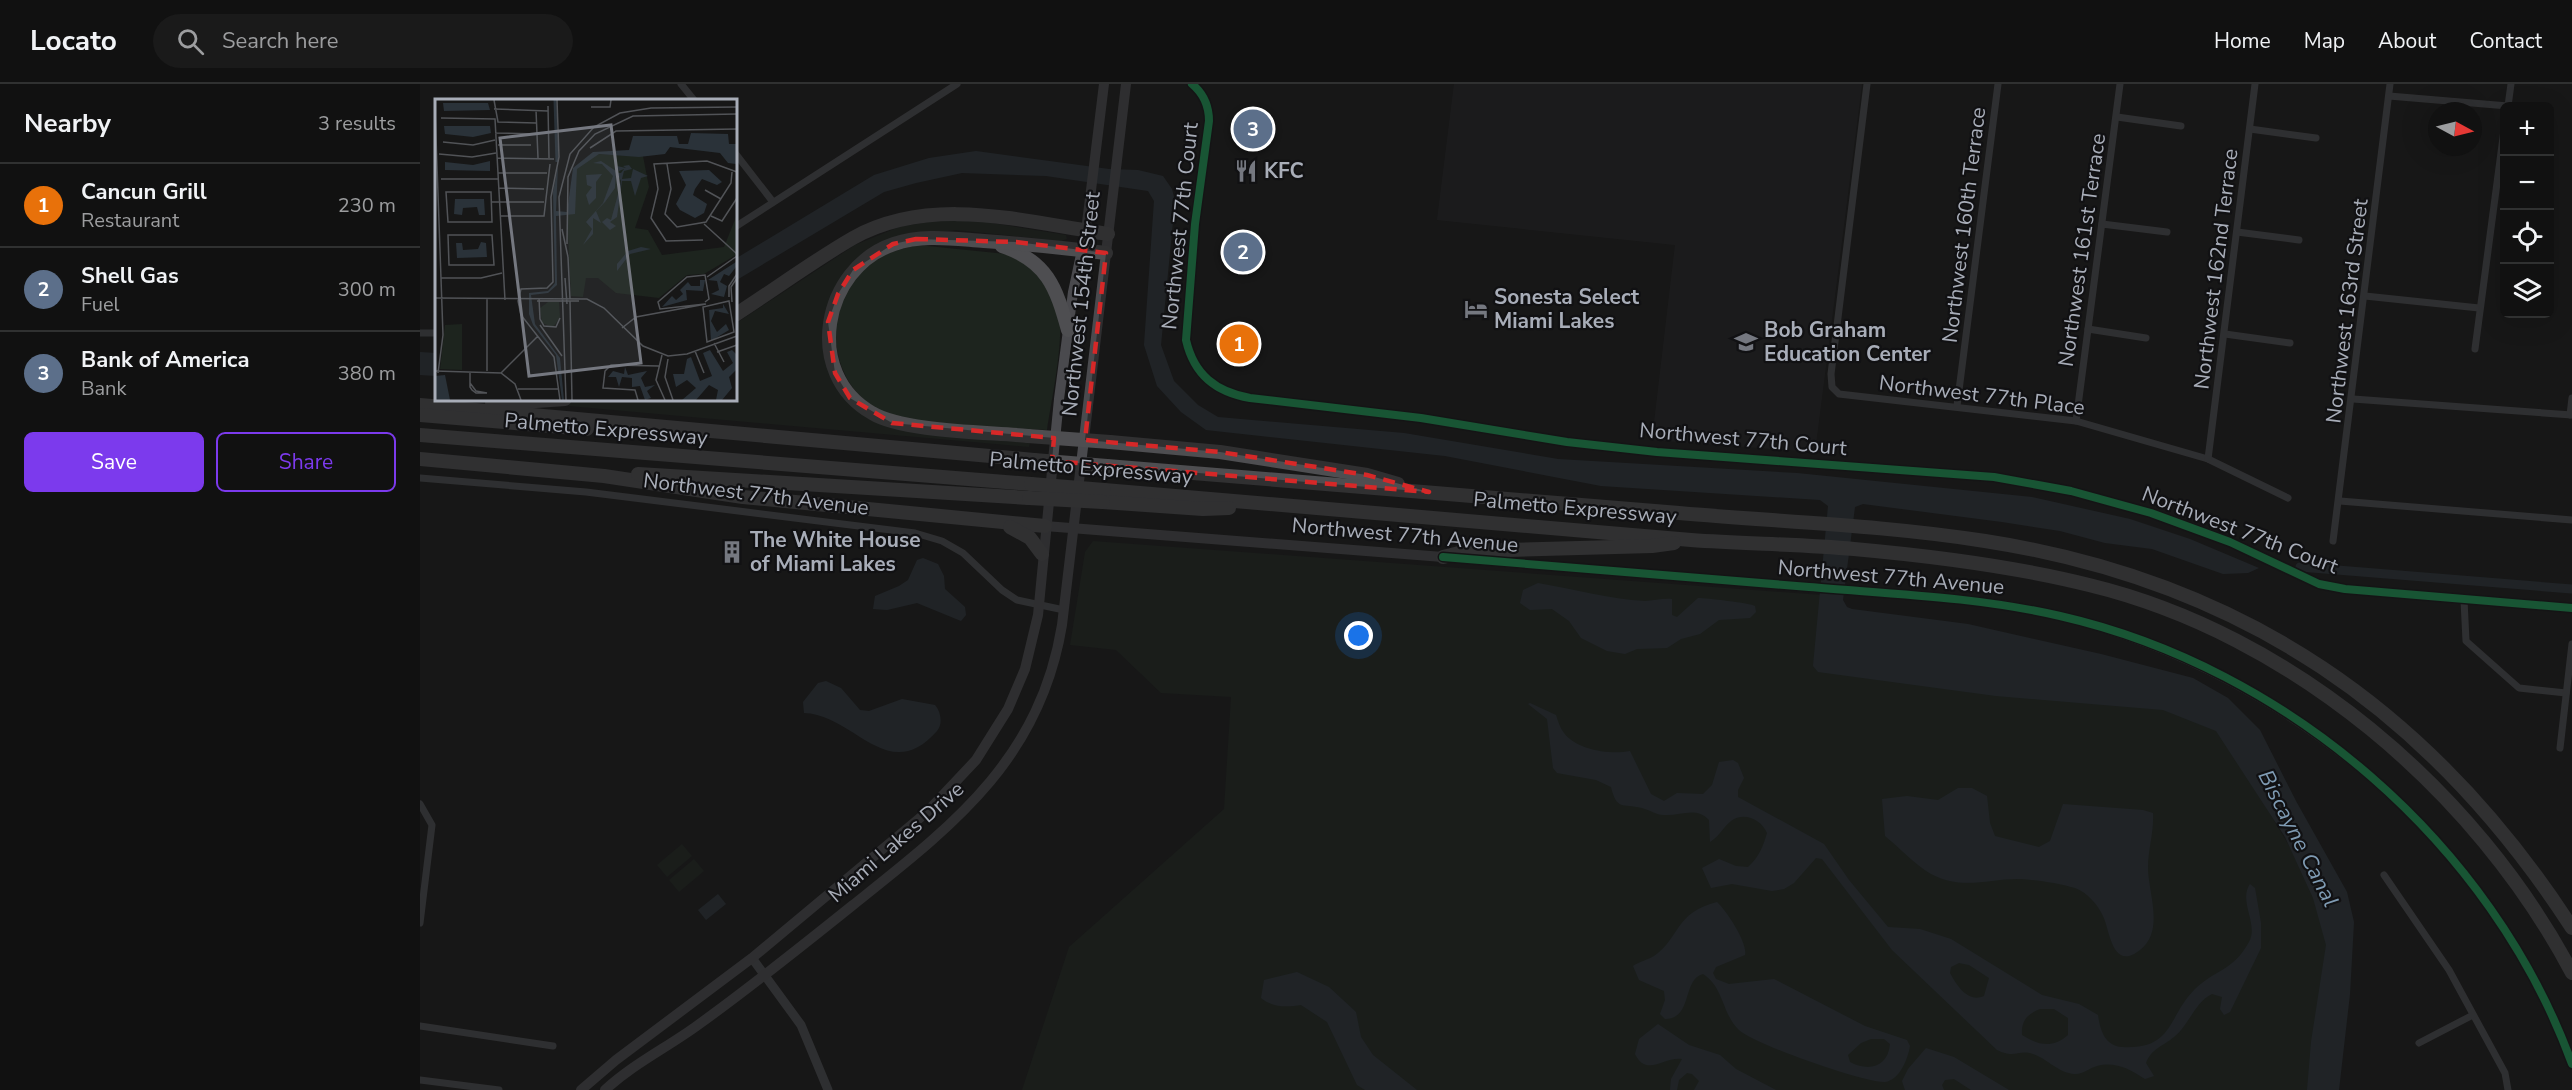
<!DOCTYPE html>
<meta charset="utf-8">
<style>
:root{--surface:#111;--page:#1a1a1a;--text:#f1f3f6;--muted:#9c9d9f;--line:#303131;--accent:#7c3aed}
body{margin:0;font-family:"Nunito Sans",sans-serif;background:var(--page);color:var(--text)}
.controls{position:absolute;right:18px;top:18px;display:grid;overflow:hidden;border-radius:9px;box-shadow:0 6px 24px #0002}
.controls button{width:54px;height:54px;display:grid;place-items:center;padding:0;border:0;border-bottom:2px solid var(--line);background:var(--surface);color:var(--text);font:30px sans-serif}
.compass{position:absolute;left:2008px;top:18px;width:54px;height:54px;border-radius:50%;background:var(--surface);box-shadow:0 6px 24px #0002;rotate:97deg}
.you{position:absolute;left:939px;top:552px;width:21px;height:21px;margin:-15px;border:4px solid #fff;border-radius:50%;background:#1a73e8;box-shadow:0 0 0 9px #1a73e833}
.badge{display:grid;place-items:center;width:39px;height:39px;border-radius:50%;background:var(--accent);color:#fff;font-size:20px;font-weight:700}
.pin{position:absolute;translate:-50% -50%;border:3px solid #fff;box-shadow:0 2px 6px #0006}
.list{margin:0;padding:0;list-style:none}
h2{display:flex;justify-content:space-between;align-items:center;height:78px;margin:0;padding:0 24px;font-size:26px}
h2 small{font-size:20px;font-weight:400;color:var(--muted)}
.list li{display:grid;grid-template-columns:39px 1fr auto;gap:18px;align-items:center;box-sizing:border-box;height:84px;padding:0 24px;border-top:2px solid var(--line)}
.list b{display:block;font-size:22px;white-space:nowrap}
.list p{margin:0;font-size:20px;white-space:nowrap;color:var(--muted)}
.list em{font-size:20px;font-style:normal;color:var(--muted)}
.actions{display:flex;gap:12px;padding:18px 24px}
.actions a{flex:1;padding:14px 0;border:2px solid var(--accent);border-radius:9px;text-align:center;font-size:21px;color:var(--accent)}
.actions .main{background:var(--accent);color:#fff}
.icon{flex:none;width:33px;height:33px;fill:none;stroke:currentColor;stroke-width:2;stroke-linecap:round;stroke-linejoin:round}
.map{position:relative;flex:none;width:2152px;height:1006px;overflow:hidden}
header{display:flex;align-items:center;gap:36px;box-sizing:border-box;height:84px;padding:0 30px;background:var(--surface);border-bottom:2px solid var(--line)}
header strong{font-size:28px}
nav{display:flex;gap:33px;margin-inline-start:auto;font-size:21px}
.search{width:420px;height:54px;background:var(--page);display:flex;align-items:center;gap:15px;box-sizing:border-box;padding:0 21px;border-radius:33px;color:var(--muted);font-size:22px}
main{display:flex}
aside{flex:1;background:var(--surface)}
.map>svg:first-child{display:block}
</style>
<header>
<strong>Locato</strong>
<div class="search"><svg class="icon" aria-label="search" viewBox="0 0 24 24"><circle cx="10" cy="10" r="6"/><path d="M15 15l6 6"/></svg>Search here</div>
<nav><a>Home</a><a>Map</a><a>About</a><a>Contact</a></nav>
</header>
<main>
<aside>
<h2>Nearby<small>3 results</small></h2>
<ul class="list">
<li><span class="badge" style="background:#e8710a">1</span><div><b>Cancun Grill</b><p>Restaurant</p></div><em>230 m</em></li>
<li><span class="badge" style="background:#5c6f8a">2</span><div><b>Shell Gas</b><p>Fuel</p></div><em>300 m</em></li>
<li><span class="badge" style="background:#5c6f8a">3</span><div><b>Bank of America</b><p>Bank</p></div><em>380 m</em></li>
</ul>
<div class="actions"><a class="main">Save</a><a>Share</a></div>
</aside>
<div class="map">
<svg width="2152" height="1006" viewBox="0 0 2152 1006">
<rect width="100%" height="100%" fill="#171717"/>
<polygon fill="#212123" points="1034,0 1442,0 1395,368 1232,356 1255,161 1017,136"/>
<g fill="#1d241e">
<polygon points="526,135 566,138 646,151 647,155 641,157 536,146 481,153 411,213 404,235 403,255 443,329 610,358 609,363 149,322 149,319 171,315 315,315 315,240 435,161 479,143"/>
<path d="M498,161L586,170C609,177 628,198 637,221C647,245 631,318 627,346C584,343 494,344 459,326C408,299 401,222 443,184C458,171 479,165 498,161Z"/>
<polygon points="673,457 1402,511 1398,584 1741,622 1801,647 1894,804 1908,859 1890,1006 602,1006 649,863 804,725 811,613 741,609 696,566 650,561 665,468"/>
<polygon points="262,760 272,772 247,793 237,781"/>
<polygon points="274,775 284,787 259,808 249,796"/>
</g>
<g fill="#2a3239" fill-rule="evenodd">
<polygon points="556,67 689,85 718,86 743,92 752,105 755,117 741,261 754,297 778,321 798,333 984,349 1138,375 1377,389 1612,413 1710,435 1770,455 1839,484 1828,489 1803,490 1732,465 1685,459 1640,447 1582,438 1443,420 1435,423 1423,516 1427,523 1432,525 1548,540 1681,570 1773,594 1808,614 1840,646 1876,717 1927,808 1934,838 1930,910 1919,1006 1887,1006 1891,958 1906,861 1893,814 1865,753 1796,647 1743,626 1576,612 1398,588 1393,582 1408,422 1400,416 1181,402 1025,372 786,346 761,328 737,302 724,261 734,117 728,107 626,92 542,89 496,99 464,108 315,197 315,175 454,91 509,74"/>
<polygon points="0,268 16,269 16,292 0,291"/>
<polygon points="503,474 518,480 524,492 525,505 545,523 546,531 541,537 497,519 467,526 453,525 455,512 479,502 488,496 497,476"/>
<path d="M1118,499C1153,505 1189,515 1225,517C1234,517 1242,514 1252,515V531L1257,533L1278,514C1285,514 1331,519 1335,522L1336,528L1330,534L1299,536L1280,550L1261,555L1247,564L1217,565L1205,570L1187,567L1161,554L1149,537L1132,525L1110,526L1100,519L1103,506Z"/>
<path d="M406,597L421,604L440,626L449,627L482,615L515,621C521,628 523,640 517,647C468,703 434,630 384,629L383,618L398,599Z"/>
<path d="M1110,619L1136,631C1138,637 1140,644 1144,649C1157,666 1190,671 1210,667L1231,710L1244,717L1257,709L1283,710L1292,701L1299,678L1313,676L1318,679L1324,694L1318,706V713L1404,760L1429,796L1468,843L1500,845L1531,855L1622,911L1659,920L1678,931C1680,946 1685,962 1702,963C1754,966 1747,933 1775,905C1796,885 1813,887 1829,858C1839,840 1818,817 1830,800L1835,804L1841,839V864L1810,928L1804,931L1800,925L1802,913L1792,910C1775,918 1769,941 1754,953C1743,962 1731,965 1726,979L1734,992L1725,995C1710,985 1695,977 1677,982C1669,984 1664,990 1655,990C1638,989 1628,975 1613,970C1598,965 1595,975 1577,966L1472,866L1402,775L1396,774L1374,799L1364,805L1352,807L1312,800L1291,804L1282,784L1299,775L1316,782L1328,783C1339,773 1343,763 1347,749C1342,736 1324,727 1311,737C1303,743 1300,752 1290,758L1289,736C1276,722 1261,732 1244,731C1236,731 1230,726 1222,724C1202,719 1197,727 1191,703L1176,696L1137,689L1133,684L1127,635L1108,620ZM1539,879L1549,881L1569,894L1564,912C1548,919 1537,902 1530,889L1531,883ZM1620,925H1634L1648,934V951C1632,965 1618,961 1602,951C1601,937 1607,930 1620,925Z"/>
<path d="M1538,704H1552L1567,712L1570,739L1575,752L1619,763L1630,757L1643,720L1723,726L1733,729C1734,749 1728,765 1728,784C1728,808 1745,847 1720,866C1692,888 1690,846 1683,832C1678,821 1667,808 1655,804C1639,799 1617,796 1601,795C1569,794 1543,807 1511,790C1494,780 1480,764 1465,752L1462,715L1487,712L1518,716Z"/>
<polygon points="298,810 306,820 286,836 278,826"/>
<path d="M1297,818C1306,826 1328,859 1325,871L1296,883L1293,889L1296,895L1309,900L1354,895L1445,942L1487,956L1490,962C1488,974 1480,996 1465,998C1444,999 1334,960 1319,946C1302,930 1304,903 1283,890C1262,895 1273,935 1245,935L1240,930L1245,916L1244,907L1219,896L1213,882C1220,877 1228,876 1234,872C1261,853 1254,829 1297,818ZM1451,955H1464L1470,960C1468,983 1449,988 1430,978L1428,971L1441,959Z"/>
<path d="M877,888L909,903L936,928L941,953L953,971L997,1006H945L937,1001L907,938L881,921C867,923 853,924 841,914L844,896Z"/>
<path d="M1238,940L1269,961L1300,971L1316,985L1356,1006H1274L1279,997L1272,990L1267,989L1259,996L1257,1006H1250L1251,995L1262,975C1244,972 1227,994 1215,970L1219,955Z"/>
<polygon points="1506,964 1534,973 1589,1006 1551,1006 1534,995 1525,996 1522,1001 1524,1006 1485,1006 1482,997 1488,985"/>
</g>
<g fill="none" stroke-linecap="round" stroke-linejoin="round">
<polyline stroke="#2a3239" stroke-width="9" points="1880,483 2152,505"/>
<g stroke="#4b4c50" stroke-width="7">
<polyline points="261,0 274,16"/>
<polyline points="1447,0 1411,290 1412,303 1419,310 1656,337 1788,375 1868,414"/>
<polyline points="1969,12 2088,22"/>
<polyline points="2088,22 2091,0"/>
<polyline points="1697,33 1761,42"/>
<polyline points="1830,45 1896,54"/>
<polyline points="315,69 353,118"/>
<polyline points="1682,140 1747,148"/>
<polyline points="315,143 537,0"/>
<polyline points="1817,148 1879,156"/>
<polyline points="1945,212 2059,224"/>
<polyline points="1668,245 1726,254"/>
<polyline points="0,249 16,249"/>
<polyline points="1805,250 1870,259"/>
<polyline points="2055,265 2084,46"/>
<polyline points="1933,315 2152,331"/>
<polyline points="1537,322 1578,0"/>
<polyline points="2150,331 2152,314"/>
<polyline points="1656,337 1700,0"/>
<polyline points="1788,375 1835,0"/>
<polyline points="0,394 166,408 495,449 522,457 543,469 582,506 597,516 644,526"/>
<polyline points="1920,417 2152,436"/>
<polyline points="1913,457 1970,0"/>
<polyline points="2044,516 2046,557 2099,604 2146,609"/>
<polyline points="2140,664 2152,560"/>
<polyline points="0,720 12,741 0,839"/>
<polyline points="1964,791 2029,886 2085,989 2088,1006"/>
<polyline points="0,942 133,962"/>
<polyline points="1999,959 2053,931"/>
<polyline points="0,996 79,1006"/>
</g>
<g stroke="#4b4c50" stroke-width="9">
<path d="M772,0C784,10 789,22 789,37L775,140L766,256C774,291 796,308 830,314L1001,334L1147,358L1237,368L1574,393L1651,407L1731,429L1810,458L1899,500L1925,505L2152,524"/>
<path d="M1032,474C1153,484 1274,494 1395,504C1478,510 1564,513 1645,533C1871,591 2071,758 2152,980"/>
<polyline points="332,874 381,941 408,1006"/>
</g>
<g stroke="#4a4a4e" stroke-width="10">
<polyline points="625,442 1023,473"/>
<polyline points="161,1006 196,976 332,874 507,728 556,676 588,625 605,585 618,531 639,315 653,208 666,147 684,0"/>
<path d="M185,1006C213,980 248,963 278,941C331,903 382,862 433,821C532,742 620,676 642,541L706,0"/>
</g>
<g stroke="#4e4e51" stroke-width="14">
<path d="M582,162C627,177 636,203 648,246"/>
<path d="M315,231C354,206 393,177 433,154C512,110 605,138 688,150"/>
<polyline points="72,320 145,315"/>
<polyline points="0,321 614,376"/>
<polyline points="0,331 167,345"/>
<polyline points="0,351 611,400"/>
<path d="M608,352C569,348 483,348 452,329C383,290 402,184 474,160C503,150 534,155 564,157C605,160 645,164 686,169"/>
<polyline points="690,358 800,368 947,391 978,400"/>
<polyline points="0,375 184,392 323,413 625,442"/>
<path d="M687,382C878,398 1068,413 1259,429C1361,438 1463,441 1565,457C1823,497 2011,626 2152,844"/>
<polyline points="218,390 609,414"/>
<path d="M684,406C880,422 1076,439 1271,456C1325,460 1380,460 1434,465C1512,472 1593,482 1669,501C1872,550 2056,707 2152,889"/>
<polyline points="683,418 783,425 809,424"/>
<polyline points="590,443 610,454 622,470"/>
<polyline points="1023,473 1047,467 1232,462 1254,459"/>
</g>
<g stroke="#4e4e51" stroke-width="14">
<polyline points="608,352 690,358"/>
<polyline points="614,376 687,382"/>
<polyline points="611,400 684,406"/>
<polyline points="609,414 683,418"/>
</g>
<g stroke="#111113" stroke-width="11">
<g id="cycleway">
<path d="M772,0C784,10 789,22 789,37L775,140L766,256C774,291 796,308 830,314L1001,334L1147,358L1237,368L1574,393L1651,407L1731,429L1810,458L1899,500L1925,505L2152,524"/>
<path d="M1023,473C1145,483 1267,493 1389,503C1473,510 1558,513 1640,532C1868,584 2072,760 2152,980"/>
</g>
</g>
<use href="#cycleway" stroke="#1a9f57" stroke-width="8"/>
</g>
<path d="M0 0H2152V1006H0ZM496,155L596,158L686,169L665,356L800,368L947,391L1009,408L632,377L634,354L472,339L430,314L415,289L408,238L418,210L433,186L473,160Z" fill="#171717" fill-opacity=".55" fill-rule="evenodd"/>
<path fill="none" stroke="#d62828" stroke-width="4.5" stroke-dasharray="12 8" stroke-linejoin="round" d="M496,155L596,158L686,169L665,356L800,368L947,391L1009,408L632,377L634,354L472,339L430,314L415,289L408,238L418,210L433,186L473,160Z"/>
<defs>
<g id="restaurant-bare" transform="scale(1.8)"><path d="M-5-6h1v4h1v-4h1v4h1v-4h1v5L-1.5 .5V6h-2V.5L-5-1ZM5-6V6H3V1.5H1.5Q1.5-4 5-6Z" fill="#757880" stroke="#111113" stroke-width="2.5" paint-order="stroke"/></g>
<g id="hotel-bare" transform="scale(1.8)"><path d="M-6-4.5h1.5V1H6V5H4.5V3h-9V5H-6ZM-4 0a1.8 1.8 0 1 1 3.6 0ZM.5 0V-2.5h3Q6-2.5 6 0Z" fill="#757880" stroke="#111113" stroke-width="2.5" paint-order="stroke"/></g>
<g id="school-bare" transform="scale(1.8)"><path d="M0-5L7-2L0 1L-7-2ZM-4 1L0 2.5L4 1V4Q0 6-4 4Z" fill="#757880" stroke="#111113" stroke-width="2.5" paint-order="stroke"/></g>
<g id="building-bare" transform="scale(1.8)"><path d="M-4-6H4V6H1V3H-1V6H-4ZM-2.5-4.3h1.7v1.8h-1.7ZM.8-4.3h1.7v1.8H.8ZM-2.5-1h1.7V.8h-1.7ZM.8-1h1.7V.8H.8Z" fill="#757880" stroke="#111113" stroke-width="2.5" paint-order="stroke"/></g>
</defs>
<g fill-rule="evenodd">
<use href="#restaurant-bare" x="826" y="87"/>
<use href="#hotel-bare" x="1056" y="225"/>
<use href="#school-bare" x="1326" y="258"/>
<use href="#building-bare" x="312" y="468"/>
</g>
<g text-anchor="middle" stroke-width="4.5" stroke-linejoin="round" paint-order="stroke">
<g font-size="21" font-weight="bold" fill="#a8adb8" stroke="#111113" text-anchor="start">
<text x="844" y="94">KFC</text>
<text x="1074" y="220">Sonesta Select<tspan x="1074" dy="24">Miami Lakes</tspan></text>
<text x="1344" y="253">Bob Graham<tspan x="1344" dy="24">Education Center</tspan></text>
<text x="330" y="463">The White House<tspan x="330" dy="24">of Miami Lakes</tspan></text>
</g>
<g font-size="21" fill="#a8adb8" stroke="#111113">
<text transform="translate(1544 141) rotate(-83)" y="7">Northwest 160th Terrace</text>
<text transform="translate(760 142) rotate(-84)" y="7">Northwest 77th Court</text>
<text transform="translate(1662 166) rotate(-82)" y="7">Northwest 161st Terrace</text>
<text transform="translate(1796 185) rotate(-83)" y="7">Northwest 162nd Terrace</text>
<text transform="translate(661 220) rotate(-84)" y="7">Northwest 154th Street</text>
<text transform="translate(1927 227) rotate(-83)" y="7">Northwest 163rd Street</text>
<text transform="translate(1562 311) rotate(7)" y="7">Northwest 77th Place</text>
<text transform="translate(186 345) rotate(5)" y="7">Palmetto Expressway</text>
<text transform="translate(1323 355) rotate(5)" y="7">Northwest 77th Court</text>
<text transform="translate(671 384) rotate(5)" y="7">Palmetto Expressway</text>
<text transform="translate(336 410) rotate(7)" y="7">Northwest 77th Avenue</text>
<text transform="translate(1155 424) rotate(5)" y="7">Palmetto Expressway</text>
<text transform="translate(1820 446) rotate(21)" y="7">Northwest 77th Court</text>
<text transform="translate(985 451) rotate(5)" y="7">Northwest 77th Avenue</text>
<text transform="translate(1471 493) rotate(5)" y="7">Northwest 77th Avenue</text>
<text transform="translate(476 758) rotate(-41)" y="7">Miami Lakes Drive</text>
</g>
<g font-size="22" font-style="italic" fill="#7f9bb3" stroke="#111113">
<text transform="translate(1879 754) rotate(63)" y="8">Biscayne Canal</text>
</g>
</g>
<g transform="translate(15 15)">
<rect width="302" height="302" fill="#171717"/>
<path d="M163,55L208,57L214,88L200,129L213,131L227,156L289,148L301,118V156L269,175L252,176L224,199L181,194L163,179H151L148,198L136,197L132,115L141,69ZM113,203H124L125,219L118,228L107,224L105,209ZM27,225V271L5,270L10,226Z" fill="#1d241e"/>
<path d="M8,4H53L55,11L9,12ZM9,27H55L56,34L38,38L10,35ZM256,34L293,35L294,45H301V65L293,64L285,54L235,48L230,55L204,58L164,55L142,70L140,115L121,117L122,186L113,194L96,196L100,225L125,259L129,301H127L121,256L98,226L94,215V194L113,192L120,184L118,93L123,67L121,112L132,113L138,69L158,53L194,51L198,37H242L244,45H253ZM55,62V72L10,71V63L38,66ZM166,62L181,72L180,89L170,103L161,112L166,124L158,119V135L148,146L157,130L151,123L168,104L178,77L167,65L158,64ZM194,66L197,70L189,72L187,80L196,79L198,70L213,77L206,79L200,97L196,82H187L182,118L175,123L181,127L175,131L167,123L172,119L176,121L182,99L186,82L182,74H186L189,70L184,72L182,67L191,69L188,67ZM274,71L287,83L282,86L267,80L260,90L258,96L272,105L269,114L260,119L245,111L241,105L251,86L244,72ZM167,75L161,83V99L154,106L151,96L157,88L152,86L151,76ZM49,100L50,116H44L42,108L28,109L27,116L19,115L20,100ZM46,143L51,144L52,158L22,159L21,144H27L28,151L43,150ZM206,148L216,150L195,155L182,172V165L193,152ZM301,163V168L294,177L289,175L285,183L292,187L289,198L276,195L284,191L282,182L273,181ZM265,181H270L268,192L251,191L252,201L227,208L237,197L241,201L248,195L245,191L253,183L256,187H265ZM288,205L294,215L280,212L276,222L282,233L291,225L294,231L276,242L274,211L288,209ZM275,251L288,272L298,264L292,253L297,251L301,255V271L294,278L297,289L287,301H281L283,291L274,286L261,301H247L261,289L252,281L241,288L238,275H249L252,260L256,258L265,282L277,277L268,254ZM190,268L193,276L212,272L206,279L210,288L220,286L212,292L216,299L210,301L205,287L197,288V279L187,278L184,288L181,278H173L178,272L189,275ZM10,276L15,301H0V277Z" fill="#2a3239"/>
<path fill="none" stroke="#2a3239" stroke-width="3" d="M120,1L122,63"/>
<path fill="none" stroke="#515357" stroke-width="1.5" d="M59,1L63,23L101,24M122,1L124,58L116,98L118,183L112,189L86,190L83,202L86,216L119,258L125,301M113,7L114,59M156,8H175L176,1M0,10L8,236L3,274M59,10L113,12M101,11L103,59M6,19L60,20L70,201M60,34L102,35M8,43L38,46L60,41M63,46H96M155,49L181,32L302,30M4,55L37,58L61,54M62,59L119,60M232,65L236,90L230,115L242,128L271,123L296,84L297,73M63,74H112M6,80H63M64,89L109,90M270,91L286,100M11,93H56L57,123H13ZM57,103H109M65,117H109L115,65M276,117L287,122L302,99M269,125L302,155M127,130L133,158M13,136H57L59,166H14ZM268,141L231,142L216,119L223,90L219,65L272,62L302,73M132,145L133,78L144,52L160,35L198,17L302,15M133,158L135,200M272,178L302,157M6,179H46L67,174M130,179L132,205M294,198V187L302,175M0,199L152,200L169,209L208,247L233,257L252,255L302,237M104,199L105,220L109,227L121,228L125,219M102,202H144M135,202L137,301M294,202L299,233L272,243L268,208ZM270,203L274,200L270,176L252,178L223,203L225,210L270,205M297,203L296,188L302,179M105,226L127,257M187,229L201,218L271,205M279,244L289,263M260,252L269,274M282,253L302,246M227,256L221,281L230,301M233,260L230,278L238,301M0,272L66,274L80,285L86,301M52,272V199M66,274L103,237M35,284L41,292L52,294H41L37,291L35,288V273M83,290H123M131,301L124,98L135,55L159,28L185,14L216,9L302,8M203,301L200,291L168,289L170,272L176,266L224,267"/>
<path fill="#757880" fill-opacity="0.15" stroke="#757880" stroke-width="3" d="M176,26L206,264L94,277L65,39Z"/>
<rect width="302" height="302" fill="none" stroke="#a8adb8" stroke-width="3"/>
</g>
</svg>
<div class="controls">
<button>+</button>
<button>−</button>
<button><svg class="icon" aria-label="locate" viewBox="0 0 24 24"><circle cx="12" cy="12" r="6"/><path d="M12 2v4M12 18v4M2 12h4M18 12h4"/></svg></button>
<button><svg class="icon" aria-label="layers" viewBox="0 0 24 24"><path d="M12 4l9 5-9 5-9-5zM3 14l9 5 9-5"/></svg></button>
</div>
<svg class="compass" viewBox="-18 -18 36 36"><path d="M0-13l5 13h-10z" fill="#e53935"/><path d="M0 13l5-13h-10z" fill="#9c9d9f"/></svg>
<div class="you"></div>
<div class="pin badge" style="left:819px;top:260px;background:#e8710a">1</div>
<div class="pin badge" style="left:823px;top:168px;background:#5c6f8a">2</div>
<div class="pin badge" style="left:833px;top:45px;background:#5c6f8a">3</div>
</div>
</main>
